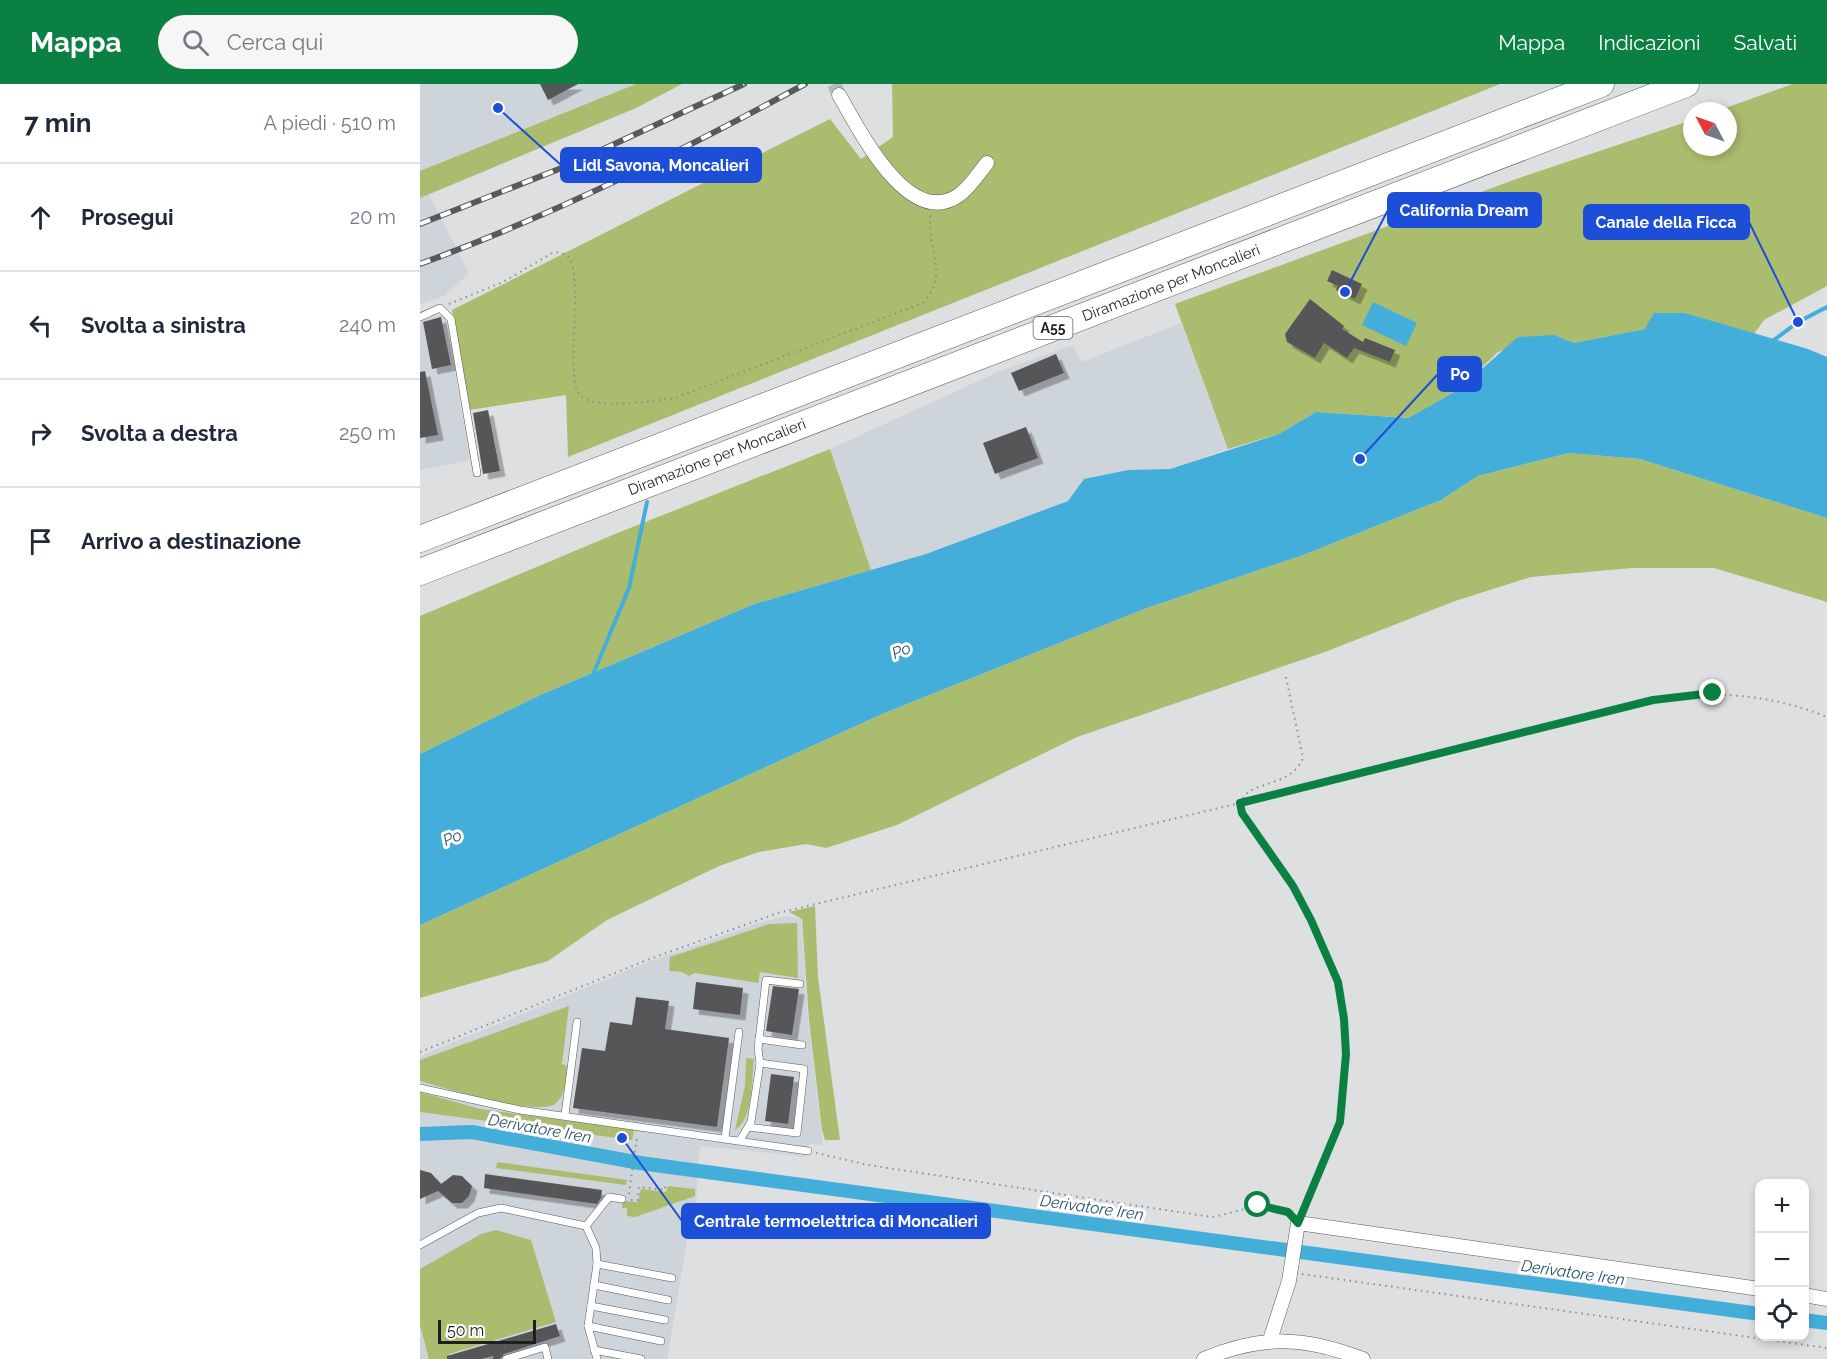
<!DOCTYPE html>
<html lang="it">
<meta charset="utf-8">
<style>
:root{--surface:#fff;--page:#f6f6f7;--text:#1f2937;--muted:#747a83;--line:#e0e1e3;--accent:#0b8043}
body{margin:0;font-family:Raleway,sans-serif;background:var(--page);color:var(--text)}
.controls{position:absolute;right:18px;bottom:18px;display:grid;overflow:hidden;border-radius:12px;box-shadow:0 3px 9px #0003}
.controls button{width:54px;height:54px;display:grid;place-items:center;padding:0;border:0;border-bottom:2px solid var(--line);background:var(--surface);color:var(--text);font:30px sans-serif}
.compass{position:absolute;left:1263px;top:18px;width:54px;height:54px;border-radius:50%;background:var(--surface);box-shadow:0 3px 9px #0003;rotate:311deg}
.scale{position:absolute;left:18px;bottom:15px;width:98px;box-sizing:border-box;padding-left:6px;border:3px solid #1f1f1f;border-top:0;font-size:16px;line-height:21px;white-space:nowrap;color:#1f1f1f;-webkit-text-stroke:4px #fff;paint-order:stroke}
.stop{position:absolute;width:18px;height:18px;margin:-14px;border:4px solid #0b8043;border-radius:50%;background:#fff}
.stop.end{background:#0b8043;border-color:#fff;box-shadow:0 2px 6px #0008}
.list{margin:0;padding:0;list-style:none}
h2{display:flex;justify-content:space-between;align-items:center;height:78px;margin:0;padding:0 24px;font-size:26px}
h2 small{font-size:20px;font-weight:400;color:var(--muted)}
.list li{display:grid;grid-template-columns:39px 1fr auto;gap:18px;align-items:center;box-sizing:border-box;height:108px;padding:0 24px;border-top:2px solid var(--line)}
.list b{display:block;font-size:22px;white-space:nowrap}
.list em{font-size:20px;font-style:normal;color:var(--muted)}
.icon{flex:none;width:33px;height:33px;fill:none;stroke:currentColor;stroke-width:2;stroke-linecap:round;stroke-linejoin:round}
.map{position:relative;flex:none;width:1407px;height:1275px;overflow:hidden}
header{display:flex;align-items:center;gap:36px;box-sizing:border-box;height:84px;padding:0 30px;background:var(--accent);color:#fff}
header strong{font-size:28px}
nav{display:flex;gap:33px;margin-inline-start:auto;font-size:21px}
.search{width:420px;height:54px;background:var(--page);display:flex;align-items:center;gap:15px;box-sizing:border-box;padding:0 21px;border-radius:33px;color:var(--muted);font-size:22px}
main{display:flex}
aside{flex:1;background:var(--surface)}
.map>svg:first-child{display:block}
</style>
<header>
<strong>Mappa</strong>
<div class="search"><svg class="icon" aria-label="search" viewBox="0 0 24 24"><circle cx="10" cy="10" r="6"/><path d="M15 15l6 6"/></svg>Cerca qui</div>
<nav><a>Mappa</a><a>Indicazioni</a><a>Salvati</a></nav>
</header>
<main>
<aside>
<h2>7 min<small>A piedi · 510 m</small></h2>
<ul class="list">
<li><svg class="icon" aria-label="ahead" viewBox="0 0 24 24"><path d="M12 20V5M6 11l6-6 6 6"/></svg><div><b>Prosegui</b></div><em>20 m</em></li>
<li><svg class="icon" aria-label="left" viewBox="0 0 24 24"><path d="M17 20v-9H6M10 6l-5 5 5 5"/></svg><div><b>Svolta a sinistra</b></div><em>240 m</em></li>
<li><svg class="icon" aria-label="right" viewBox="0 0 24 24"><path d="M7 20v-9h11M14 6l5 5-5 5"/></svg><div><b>Svolta a destra</b></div><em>250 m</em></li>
<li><svg class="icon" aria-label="arrive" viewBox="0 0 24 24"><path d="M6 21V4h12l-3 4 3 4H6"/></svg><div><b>Arrivo a destinazione</b></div></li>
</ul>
</aside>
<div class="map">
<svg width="1407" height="1275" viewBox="0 0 1407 1275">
<defs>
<filter id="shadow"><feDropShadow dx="5.5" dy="5.5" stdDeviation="0" flood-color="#0004"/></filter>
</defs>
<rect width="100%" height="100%" fill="#dedfe0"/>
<g fill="#cdd4da">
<polygon points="0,0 216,0 0,87"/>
<polygon points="9,111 49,189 24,212 0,220 0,114"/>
<polygon points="25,230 50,376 0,386 0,236"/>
<polygon points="761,239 808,365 750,385 708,386 664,395 648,417 506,470 451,486 410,365 580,287 653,261 662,278"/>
<polygon points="368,832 381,835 388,935 403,1062 389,1059 387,1073 281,1062 279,1067 276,1120 267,1122 270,1139 247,1275 0,1275 0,972 231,877 338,839"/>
</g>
<g fill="#aabc6d">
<polygon points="216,0 262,0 216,24 0,114 0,87"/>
<polygon points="472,0 1080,0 148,373 146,311 49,326 32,226 410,35 441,75 473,53"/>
<polygon points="1373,0 1407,0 1407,202 1344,236 1334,250 1265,229 1225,245 1154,259 1135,251 1078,268 1038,306 988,334 896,328 859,350 808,365 755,220 1102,93 1272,36 1272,63 1308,63 1308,27 1297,27"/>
<polygon points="410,365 451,486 334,520 116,613 0,670 0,532 195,450"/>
<polygon points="1149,369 1220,375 1407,434 1407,518 1294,484 1212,484 1111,493 1035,517 905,568 657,653 477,741 406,764 386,760 339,768 299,782 187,836 128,877 0,914 0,841 462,630 724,525 886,470 1021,416 1058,392"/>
<polygon points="395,822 398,893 420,1056 405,1056 402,1046 389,936 382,835 369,828"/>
<polygon points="377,839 378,894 340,888 338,899 275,889 269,892 262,888 249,887 250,873 349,840"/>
<path d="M149,922L142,980L147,982C146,996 146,1012 134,1021C109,1030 28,1005 0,997V976Z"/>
<path d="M326,974L334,975C331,994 334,1035 315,1046L325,1002Z"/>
<polygon points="0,1008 60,1025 214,1046 212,1056 0,1028"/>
<polygon points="77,1078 207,1096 206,1101 76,1084"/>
<polygon points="248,1102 275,1105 275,1112 215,1133 207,1132 207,1124 202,1124 202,1117 218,1118 221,1105 246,1108"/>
<polygon points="76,1146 111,1156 136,1238 29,1270 30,1275 9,1275 0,1241 0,1185 61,1150"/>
</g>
<g fill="#43aed9">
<polygon points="953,218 997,239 986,262 942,241"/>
<polygon points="1234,229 1265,229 1388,265 1407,273 1407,434 1220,375 1149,369 1058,392 1021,416 886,470 724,525 462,630 0,841 0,670 116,613 334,520 506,470 648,417 664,395 708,386 750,385 859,350 896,328 988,334 1038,306 1098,253 1135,251 1154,259 1225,245"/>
</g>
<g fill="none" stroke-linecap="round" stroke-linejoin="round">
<g stroke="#43aed9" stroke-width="4">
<polyline points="1354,256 1378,238 1407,223"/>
<polyline points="174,588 209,504 227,418"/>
</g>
<g stroke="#43aed9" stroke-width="14">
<polyline points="0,1050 52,1048 220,1079 1340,1230"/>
<polyline points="1384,1236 1407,1239"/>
</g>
</g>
<g fill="#575758" filter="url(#shadow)">
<polygon points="120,0 158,0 128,16"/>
<polygon points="912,186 942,200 935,215 916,206 918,202 907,197"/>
<polygon points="890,215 924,242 922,245 943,258 945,254 975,266 970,278 934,264 927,274 904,259 895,274 867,258 865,250"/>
<polygon points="21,233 31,281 12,285 3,238"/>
<polygon points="636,270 644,289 599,307 591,289"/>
<polygon points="5,287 18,351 0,354 0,288"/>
<polygon points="68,326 80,387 63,390 53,329"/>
<polygon points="606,343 618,374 575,390 563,359"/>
<polygon points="276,898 323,904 320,931 273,925"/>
<polygon points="353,902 379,905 372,951 346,947"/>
<polygon points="216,913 249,917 245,945 309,954 297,1043 153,1024 162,964 185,967 190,938 212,941"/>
<polygon points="351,990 374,993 368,1040 345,1037"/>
<polygon points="0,1086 11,1089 21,1100 33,1091 42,1092 52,1102 49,1112 42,1119 32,1119 18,1107 0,1115"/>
<polygon points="65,1090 182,1106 181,1114 177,1120 64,1104"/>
<polygon points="136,1240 140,1252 84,1270 80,1275 73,1275 73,1272 61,1275 27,1275 27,1272"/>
</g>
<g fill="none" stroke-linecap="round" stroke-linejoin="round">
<polyline stroke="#b8b9b9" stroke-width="14" stroke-dasharray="14 7" stroke-linecap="butt" points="414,0 419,11"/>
<g stroke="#585859" stroke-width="8">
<g id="service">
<polyline points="0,233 20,224 31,235 57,389"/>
<polyline points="339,955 382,961"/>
<polyline points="340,979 338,965 346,896 380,900"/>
<polyline points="0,1004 100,1026 388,1067"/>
<polyline points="145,1031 157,938"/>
<polyline points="305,1054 319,948"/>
<polyline points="320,1056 331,1038 340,979 384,985 377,1049 328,1043"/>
<polyline points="166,1142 176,1164 177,1180 168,1242 177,1275"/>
<polyline points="166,1142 189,1113 202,1115"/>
<polyline points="0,1161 58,1129 81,1124 166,1142"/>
<polyline points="177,1180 252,1194"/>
<polyline points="174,1201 248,1216"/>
<polyline points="171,1222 245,1236"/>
<polyline points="168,1242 241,1257"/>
<polyline points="174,1266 221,1275"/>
<polyline points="86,1275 125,1263 128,1275"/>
</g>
</g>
<g stroke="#585859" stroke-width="15">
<g id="minor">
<path d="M419,11C438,43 488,147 539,111C550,103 558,90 567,79"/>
<polyline points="1384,1211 1407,1215"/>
<polyline points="850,1256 869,1197 878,1139 1340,1205"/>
<path d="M784,1275C842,1250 886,1253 943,1275"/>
</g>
</g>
<g stroke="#585859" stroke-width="27">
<g id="motorway">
<polyline points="0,455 1181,0"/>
<polyline points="0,488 1266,0"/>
</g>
</g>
<g stroke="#8d8e8f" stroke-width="2" stroke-dasharray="1.5 4.5" stroke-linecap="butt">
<path d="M29,220L83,198L134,168C140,169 146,169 150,175C164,202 143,296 161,312C176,326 235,317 255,314L503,219C531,188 505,164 511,128"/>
<path d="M866,593L883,674C869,709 814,693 822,729C890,820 947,918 920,1036C916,1051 907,1065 902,1078C895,1094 890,1110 884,1125"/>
<path d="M0,968L227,876L358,829L820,719L1233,616C1294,606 1350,610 1407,633"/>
<path d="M396,1069L448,1081L792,1133C817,1129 847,1113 870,1130"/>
<polyline points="209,1110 217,1053"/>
<polyline points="211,1116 218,1116 219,1103 245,1106 245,1102"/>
<polyline points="882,1190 1407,1264"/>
</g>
<use href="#service" stroke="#fff" stroke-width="7"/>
<use href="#minor" stroke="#fff" stroke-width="14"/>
<use href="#motorway" stroke="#fff" stroke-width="26"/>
<g stroke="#59595a" stroke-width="6">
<g id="rail">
<polyline points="0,140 149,81 324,0"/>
<path d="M0,180C133,131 260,68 385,0"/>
</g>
</g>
<use href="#rail" stroke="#fff" stroke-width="4" stroke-dasharray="11" stroke-linecap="butt"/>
</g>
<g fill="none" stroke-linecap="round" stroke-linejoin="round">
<polyline stroke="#0b8043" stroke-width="8" points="838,1121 868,1128 878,1139 920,1038 926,970 924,935 918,898 891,836 873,802 822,729 820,719 1233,616 1293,609"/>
</g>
<g text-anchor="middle" stroke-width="6" stroke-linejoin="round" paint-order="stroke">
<rect fill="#fff" stroke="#626262" stroke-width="1.5" x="613.5" y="233" width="39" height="22" rx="4.5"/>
<g font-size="14" font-weight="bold" fill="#1f1f1f">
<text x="633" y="249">A55</text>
</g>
<g font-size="15" fill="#1f1f1f" stroke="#fff">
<text transform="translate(751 199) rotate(-21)" y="5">Diramazione per Moncalieri</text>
<text transform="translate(297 373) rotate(-21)" y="5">Diramazione per Moncalieri</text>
</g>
<g font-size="16" font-style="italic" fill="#285467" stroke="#fff">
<text transform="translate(481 566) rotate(-23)" y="6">Po</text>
<text transform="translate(32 753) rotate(-23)" y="6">Po</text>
<text transform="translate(120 1044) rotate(10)" y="6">Derivatore Iren</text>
<text transform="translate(672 1123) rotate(8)" y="6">Derivatore Iren</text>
<text transform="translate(1153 1188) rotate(8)" y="6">Derivatore Iren</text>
</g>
</g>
<path fill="none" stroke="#1d4ed8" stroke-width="2" d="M78 24L141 81M925 208L968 126M1378 238L1329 138M940 375L1018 290M202 1054L262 1137"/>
<g fill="#1d4ed8" stroke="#fff" stroke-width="2">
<circle cx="78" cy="24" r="6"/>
<circle cx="925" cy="208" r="6"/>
<circle cx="1378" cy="238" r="6"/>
<circle cx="940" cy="375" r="6"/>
<circle cx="202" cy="1054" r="6"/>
</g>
<g fill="#1d4ed8" stroke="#1d4ed8" stroke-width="2">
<rect x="141" y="64" width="200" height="34" rx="6"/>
<rect x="968" y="109" width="153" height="34" rx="6"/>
<rect x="1164" y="121" width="165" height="34" rx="6"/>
<rect x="1018" y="273" width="43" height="34" rx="6"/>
<rect x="262" y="1120" width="308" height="34" rx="6"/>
</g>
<g font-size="16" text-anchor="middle" font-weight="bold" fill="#fff">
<text x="241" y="87">Lidl Savona, Moncalieri</text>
<text x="1044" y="132">California Dream</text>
<text x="1246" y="144">Canale della Ficca</text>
<text x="1040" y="296">Po</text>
<text x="416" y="1143">Centrale termoelettrica di Moncalieri</text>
</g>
</svg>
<div class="controls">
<button>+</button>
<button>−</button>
<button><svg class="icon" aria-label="locate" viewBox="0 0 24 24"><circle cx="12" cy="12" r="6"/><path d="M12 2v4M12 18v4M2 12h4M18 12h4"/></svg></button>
</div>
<svg class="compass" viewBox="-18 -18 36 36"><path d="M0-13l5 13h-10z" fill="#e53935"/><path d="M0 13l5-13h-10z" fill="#747a83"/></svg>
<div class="scale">50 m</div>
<div class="stop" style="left:838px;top:1121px"></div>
<div class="stop end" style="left:1293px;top:609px"></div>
</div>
</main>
